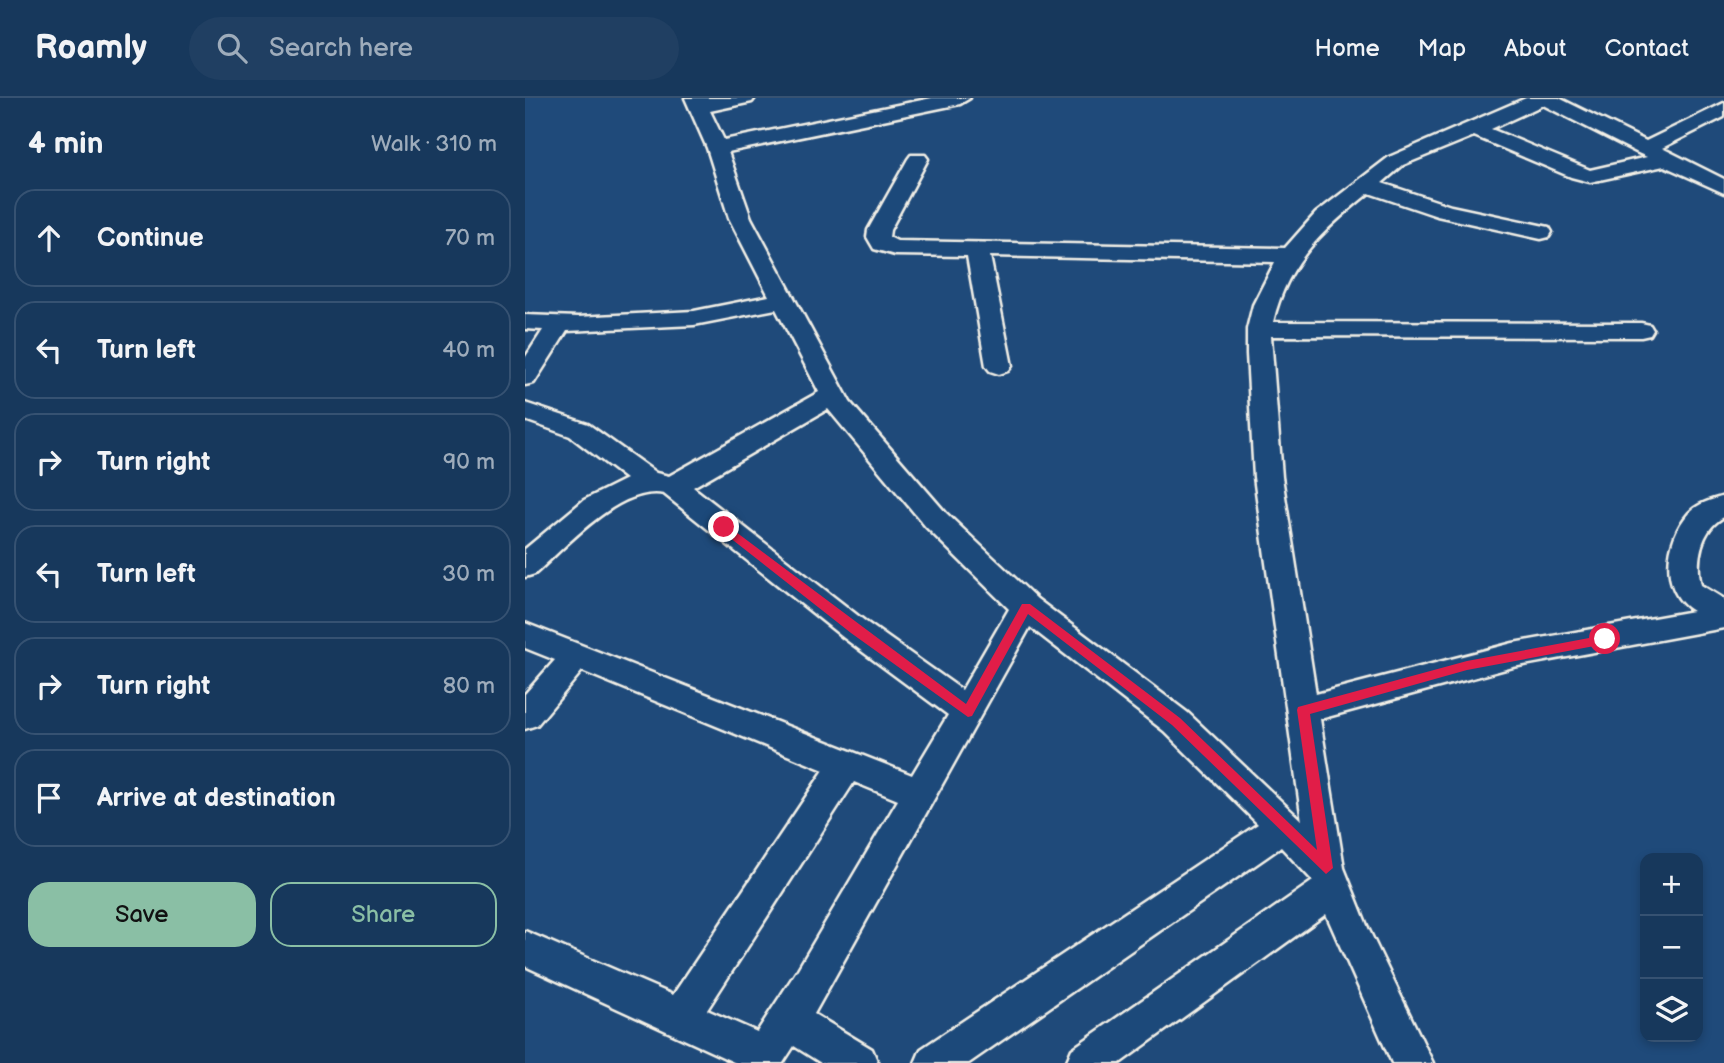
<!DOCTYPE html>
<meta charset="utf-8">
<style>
:root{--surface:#17385c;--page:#203f62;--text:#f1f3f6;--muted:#9eacbb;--line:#365272;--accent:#8abfa5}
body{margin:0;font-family:"Balsamiq Sans",sans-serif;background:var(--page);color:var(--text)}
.controls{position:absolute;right:21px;bottom:21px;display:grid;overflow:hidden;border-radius:14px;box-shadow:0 4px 10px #0003}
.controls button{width:63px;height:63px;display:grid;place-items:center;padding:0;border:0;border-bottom:2px solid var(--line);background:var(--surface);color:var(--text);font:35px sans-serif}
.stop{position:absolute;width:21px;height:21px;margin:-16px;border:5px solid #e11d48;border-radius:50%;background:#fff}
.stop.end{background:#e11d48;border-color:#fff;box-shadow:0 2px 7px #0008}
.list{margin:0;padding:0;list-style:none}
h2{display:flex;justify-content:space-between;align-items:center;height:91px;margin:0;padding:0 28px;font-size:30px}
h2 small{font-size:23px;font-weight:400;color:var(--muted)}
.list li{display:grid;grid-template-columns:46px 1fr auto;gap:21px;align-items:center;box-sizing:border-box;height:98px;margin:0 14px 14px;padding:0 14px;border:2px solid var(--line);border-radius:21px}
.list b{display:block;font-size:26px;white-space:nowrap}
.list em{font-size:23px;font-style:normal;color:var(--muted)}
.actions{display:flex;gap:14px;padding:21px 28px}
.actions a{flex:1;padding:16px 0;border:2px solid var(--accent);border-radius:21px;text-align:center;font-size:24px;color:var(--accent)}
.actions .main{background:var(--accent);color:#111}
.icon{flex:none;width:38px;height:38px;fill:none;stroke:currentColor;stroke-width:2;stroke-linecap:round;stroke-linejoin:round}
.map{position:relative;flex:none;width:1199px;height:965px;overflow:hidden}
header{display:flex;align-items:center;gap:42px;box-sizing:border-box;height:98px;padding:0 35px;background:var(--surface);border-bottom:2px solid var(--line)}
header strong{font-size:33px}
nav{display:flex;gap:38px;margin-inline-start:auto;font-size:24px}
.search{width:490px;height:63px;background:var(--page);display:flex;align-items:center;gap:18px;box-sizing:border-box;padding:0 24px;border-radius:38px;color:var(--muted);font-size:26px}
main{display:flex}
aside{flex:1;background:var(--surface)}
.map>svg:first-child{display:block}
</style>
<header>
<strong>Roamly</strong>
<div class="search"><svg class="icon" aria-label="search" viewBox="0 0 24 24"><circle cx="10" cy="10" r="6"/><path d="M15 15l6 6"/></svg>Search here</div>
<nav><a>Home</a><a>Map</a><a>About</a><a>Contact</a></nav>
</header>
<main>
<aside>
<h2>4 min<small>Walk · 310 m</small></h2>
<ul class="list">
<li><svg class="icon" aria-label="ahead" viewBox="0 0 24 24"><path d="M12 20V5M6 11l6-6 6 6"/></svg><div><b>Continue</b></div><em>70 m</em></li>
<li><svg class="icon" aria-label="left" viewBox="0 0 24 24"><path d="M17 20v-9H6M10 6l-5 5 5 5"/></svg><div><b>Turn left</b></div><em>40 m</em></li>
<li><svg class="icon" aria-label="right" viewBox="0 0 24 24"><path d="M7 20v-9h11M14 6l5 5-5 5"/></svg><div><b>Turn right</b></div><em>90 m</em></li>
<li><svg class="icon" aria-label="left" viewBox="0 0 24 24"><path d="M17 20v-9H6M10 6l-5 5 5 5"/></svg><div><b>Turn left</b></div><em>30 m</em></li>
<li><svg class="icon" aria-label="right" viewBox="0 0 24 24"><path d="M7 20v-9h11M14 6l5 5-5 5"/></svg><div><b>Turn right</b></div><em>80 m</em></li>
<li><svg class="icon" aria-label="arrive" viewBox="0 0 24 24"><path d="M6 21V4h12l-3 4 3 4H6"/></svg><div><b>Arrive at destination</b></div></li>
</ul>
<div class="actions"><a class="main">Save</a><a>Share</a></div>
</aside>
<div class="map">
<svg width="1199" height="965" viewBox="0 0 1199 965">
<rect width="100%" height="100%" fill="#1f4a7a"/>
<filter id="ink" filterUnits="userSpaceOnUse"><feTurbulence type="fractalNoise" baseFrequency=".0143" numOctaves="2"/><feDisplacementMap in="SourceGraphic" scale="14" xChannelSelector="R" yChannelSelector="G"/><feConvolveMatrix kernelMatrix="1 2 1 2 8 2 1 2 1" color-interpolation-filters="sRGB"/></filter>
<g filter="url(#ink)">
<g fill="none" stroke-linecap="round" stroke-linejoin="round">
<g stroke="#f4f1e8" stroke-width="5">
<path id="minor" d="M160,0H230L227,4L185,13L199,42L407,0H445L435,6L203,54L226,120L325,304L421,415L512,501L663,615L777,723L729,379L722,256V231L728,207L750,164L465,158L487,268L483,273L474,276L465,273L461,268L442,158L370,157L349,151L342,139L343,132L383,61L386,57H400L403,61L365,132L364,139L372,143L760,150L791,115L864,59L1001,0H1034L1121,43L1199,5V19L1137,50L1199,81V95L1139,68L1065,84L1046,79L949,38L878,67L857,85L926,108L1024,129L1027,134L1024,139L1016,141L912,118L844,95C798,132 762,164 748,224L1116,225L1125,227L1128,232L1125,237L1116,239L746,238L757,379L791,596L988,545L1168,513C1134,493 1140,442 1164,415C1173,405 1187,402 1199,398V419C1176,431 1170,463 1176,487L1199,501V530L988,569L795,621L819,770L843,830L908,965H867L801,816L595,965H541L547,951L788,783L756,749L444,965H390L396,951L733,726L639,633L505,529L289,916L347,951L353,965H296L269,948L258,965H211L0,868V833L148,897L299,672L57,573L12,627L0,631V596L30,562L0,550V525L387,677L423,617L319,540L139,396C95,387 41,448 10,476L0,479V451L59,402L101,381L45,338L0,322V305L63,326L131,375L144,378L294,294L251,211L169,227L42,233L9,285L0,287V260L18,232L0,231V217L53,219L169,213L244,198L204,120L182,50ZM1018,7L1113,55L1122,59L1065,72L966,31ZM303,311L401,429L484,511L437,592L341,524L168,389ZM329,684L373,702L273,871L232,934L182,912Z"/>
</g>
<use href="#minor" fill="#1f4a7a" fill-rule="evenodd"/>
</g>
</g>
<polygon fill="#e11d48" points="199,425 441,606 497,506 505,506 655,620 792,752 772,612 773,609 942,563 1080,537 1086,541 1080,546 942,572 785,616 808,770 801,776 647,627 503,516 447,618 443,619 326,535 195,432 195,426"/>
</svg>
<div class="controls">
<button>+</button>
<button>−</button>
<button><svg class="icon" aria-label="layers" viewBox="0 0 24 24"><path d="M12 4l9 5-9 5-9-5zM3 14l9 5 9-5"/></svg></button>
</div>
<div class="stop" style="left:1080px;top:541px"></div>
<div class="stop end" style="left:199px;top:429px"></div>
</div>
</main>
